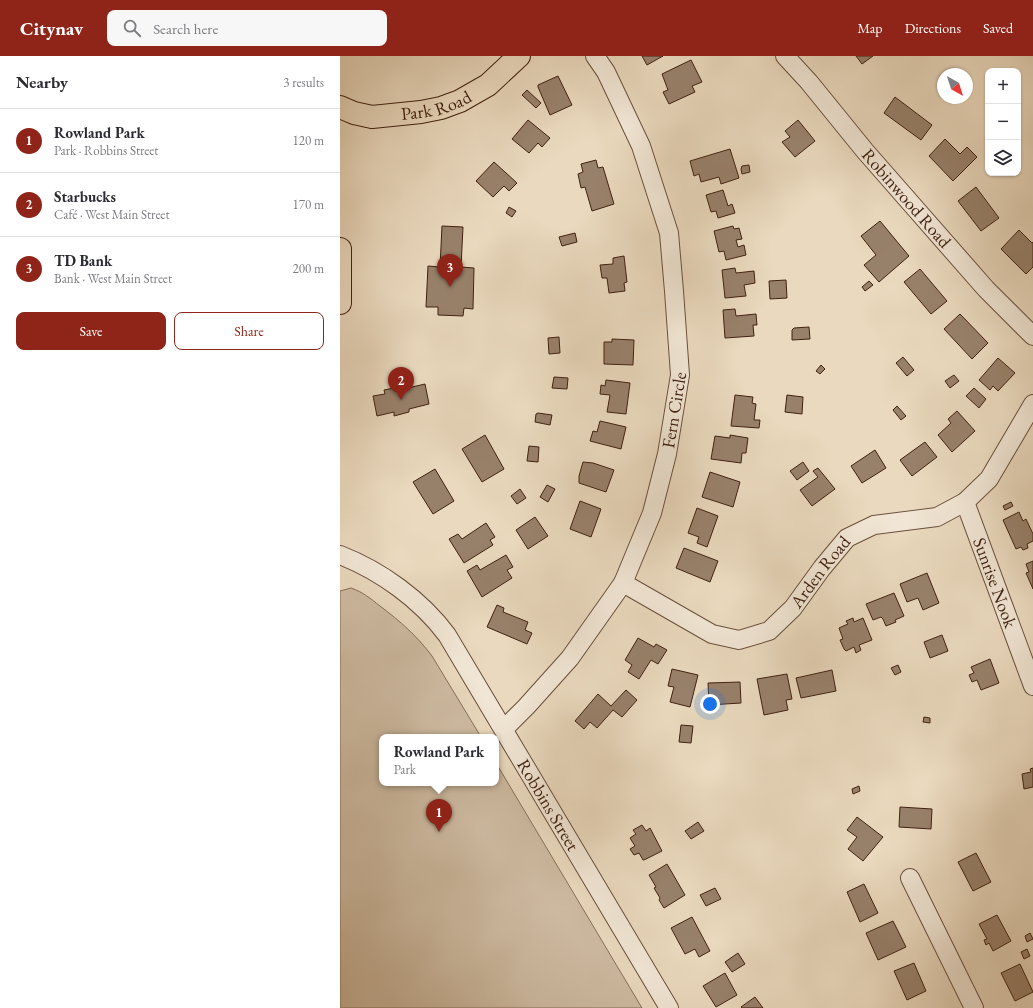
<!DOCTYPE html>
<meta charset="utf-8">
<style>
:root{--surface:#fff;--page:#f7f7f7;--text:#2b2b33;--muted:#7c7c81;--line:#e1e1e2;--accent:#8f2418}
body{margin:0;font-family:"EB Garamond",serif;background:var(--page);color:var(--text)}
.controls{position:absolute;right:12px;top:12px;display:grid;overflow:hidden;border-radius:8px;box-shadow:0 1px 3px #0004}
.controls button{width:36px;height:36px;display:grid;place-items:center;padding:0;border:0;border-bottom:1px solid var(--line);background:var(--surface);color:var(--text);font:20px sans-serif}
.compass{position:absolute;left:597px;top:12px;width:36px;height:36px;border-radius:50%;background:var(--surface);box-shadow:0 1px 3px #0004;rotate:141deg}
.you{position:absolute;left:370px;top:648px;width:14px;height:14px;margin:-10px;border:3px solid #fff;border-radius:50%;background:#1a73e8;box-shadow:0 0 0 6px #1a73e833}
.badge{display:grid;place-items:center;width:26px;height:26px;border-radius:50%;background:var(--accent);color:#fff;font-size:13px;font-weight:700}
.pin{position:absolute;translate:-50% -33px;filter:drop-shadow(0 1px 2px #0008)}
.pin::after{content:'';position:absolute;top:21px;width:14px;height:12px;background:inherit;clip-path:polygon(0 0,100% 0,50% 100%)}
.popup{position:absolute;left:39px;top:678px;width:120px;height:52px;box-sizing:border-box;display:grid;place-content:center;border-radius:8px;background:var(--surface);filter:drop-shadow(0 1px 3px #0005);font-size:13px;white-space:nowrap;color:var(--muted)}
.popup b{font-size:15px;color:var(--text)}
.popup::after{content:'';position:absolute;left:50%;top:100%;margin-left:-8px;border:8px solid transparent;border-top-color:var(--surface)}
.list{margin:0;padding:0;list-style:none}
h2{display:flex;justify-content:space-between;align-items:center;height:52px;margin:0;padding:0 16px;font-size:17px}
h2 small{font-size:13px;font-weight:400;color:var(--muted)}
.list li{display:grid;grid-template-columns:26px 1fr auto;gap:12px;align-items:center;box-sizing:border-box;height:64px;padding:0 16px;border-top:1px solid var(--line)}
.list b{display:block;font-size:15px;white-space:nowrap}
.list p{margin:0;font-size:13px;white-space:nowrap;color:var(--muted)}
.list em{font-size:13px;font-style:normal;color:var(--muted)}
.actions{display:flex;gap:8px;padding:12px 16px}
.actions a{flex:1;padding:9px 0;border:1px solid var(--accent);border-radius:8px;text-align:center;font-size:14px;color:var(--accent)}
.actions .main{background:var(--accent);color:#fff}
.icon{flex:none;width:22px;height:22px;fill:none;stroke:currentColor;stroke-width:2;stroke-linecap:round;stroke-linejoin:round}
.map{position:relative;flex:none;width:693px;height:952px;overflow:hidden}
header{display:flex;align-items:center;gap:24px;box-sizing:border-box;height:56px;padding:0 20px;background:var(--accent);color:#fff}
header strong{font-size:19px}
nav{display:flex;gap:22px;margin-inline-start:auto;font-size:14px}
.search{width:280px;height:36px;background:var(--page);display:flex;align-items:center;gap:10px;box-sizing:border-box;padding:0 14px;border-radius:8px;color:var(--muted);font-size:15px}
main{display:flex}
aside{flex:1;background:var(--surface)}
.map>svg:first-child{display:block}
</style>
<header>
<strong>Citynav</strong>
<div class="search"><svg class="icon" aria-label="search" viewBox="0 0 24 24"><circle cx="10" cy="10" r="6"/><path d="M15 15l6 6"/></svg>Search here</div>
<nav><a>Map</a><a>Directions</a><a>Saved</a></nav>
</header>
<main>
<aside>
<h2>Nearby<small>3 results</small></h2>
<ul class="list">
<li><span class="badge">1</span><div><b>Rowland Park</b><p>Park · Robbins Street</p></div><em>120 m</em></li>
<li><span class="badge">2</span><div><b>Starbucks</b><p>Café · West Main Street</p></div><em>170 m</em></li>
<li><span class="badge">3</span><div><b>TD Bank</b><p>Bank · West Main Street</p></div><em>200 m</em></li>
</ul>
<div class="actions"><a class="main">Save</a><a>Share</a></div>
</aside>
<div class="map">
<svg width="693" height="952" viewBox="0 0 693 952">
<rect width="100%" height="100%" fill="#ead9be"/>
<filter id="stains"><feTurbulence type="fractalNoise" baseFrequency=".005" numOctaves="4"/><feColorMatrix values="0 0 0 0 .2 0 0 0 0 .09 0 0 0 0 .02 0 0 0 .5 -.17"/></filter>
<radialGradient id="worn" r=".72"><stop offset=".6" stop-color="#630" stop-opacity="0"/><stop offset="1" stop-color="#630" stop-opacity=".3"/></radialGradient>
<path fill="#cdbaa1" stroke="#866e59" d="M11,532C23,536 31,543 40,550C60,565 77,580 92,600L141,681H42V727H156V707L302,952H0V535Z"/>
<g fill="#98816b" stroke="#402111">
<polygon points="302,0 323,0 307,9"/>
<polygon points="516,0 533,0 522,8"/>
<polygon points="351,4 362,26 352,30 355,36 329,48 323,36 328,34 322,18"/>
<polygon points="218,20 232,49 210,59 198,31 198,29"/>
<polygon points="187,34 201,47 196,52 182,39"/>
<polygon points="555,41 592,69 581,84 544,57"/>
<polygon points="188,64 210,82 202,91 198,87 189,97 172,83"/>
<polygon points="458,64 475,85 455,101 442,86 450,81 445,75"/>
<polygon points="605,83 620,98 627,91 637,101 613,125 589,100"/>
<polygon points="390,93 399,122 381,128 379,121 361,126 359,118 354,120 350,105"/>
<polygon points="256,104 258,112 263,111 274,148 252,155 245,131 241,132 238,118 243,116 241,108"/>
<polygon points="154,106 177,127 169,135 164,130 153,141 136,125"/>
<polygon points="409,109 410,116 402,118 401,113 402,110"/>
<polygon points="636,131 659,162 641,175 618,145"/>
<polygon points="383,134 388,150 392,148 395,157 378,162 376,155 371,156 366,139"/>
<polygon points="169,151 176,155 172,161 166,157"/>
<polygon points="540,165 569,200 539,226 524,209 536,199 521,180"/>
<polygon points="102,170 123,171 121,211 134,212 133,253 124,252 123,260 98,259 98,251 86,251 88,210 100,211"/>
<polygon points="393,170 394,173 399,172 402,183 396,184 398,191 404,189 406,199 386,204 384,195 379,196 374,175"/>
<polygon points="679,174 692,187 693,186 693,211 686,218 661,193"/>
<polygon points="235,177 237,186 222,190 219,181"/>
<polygon points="284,200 287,226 284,227 285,235 269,237 267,222 262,222 260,209 273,208 273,202"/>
<polygon points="395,212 396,217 414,215 415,227 404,229 406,240 385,242 382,214"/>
<polygon points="580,213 607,245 591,258 564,226"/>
<polygon points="446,224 447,242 430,243 429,225"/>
<polygon points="529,225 533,229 525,235 522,231"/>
<polygon points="395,253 396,260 416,258 417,269 413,269 414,280 385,282 383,254"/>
<polygon points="620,258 648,287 632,303 604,273"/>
<polygon points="469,271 470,283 452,284 452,274 454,272"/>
<polygon points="219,281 220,297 209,298 208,282"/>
<polygon points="272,283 294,284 293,309 264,308 264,286 272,286"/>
<polygon points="563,301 574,314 567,320 556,307"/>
<polygon points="658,302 675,317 658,335 653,330 650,334 639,324"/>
<polygon points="481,309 485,313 480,318 476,315"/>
<polygon points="614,319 619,325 610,332 605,325"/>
<polygon points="214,321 228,322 227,333 212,332"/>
<polygon points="266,324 290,327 286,358 267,356 270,339 260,338 261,329 265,330"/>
<polygon points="85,328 89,348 69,353 69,356 54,360 54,356 37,360 33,340 45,338 44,334 54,332 55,335"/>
<polygon points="634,332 646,343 639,352 626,340"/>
<polygon points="395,339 413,341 412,347 416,348 414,364 420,364 419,372 391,370"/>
<polygon points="447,339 463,341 462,358 445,356"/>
<polygon points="557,350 566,360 561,364 553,354"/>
<polygon points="617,355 635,375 612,396 598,379 611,367 608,363"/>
<polygon points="198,357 212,359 210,369 195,366 196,358"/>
<polygon points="260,365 286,371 281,393 250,385 253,375 257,376"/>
<polygon points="145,379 164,413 142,426 122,393"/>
<polygon points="390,379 408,382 406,397 402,397 401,407 371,403 375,380 390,382"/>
<polygon points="585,386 597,401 572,420 560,404"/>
<polygon points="189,390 199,391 198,406 187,405"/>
<polygon points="535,394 546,412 522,427 511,410"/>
<polygon points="243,406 253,407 274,414 266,436 239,427 239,420"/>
<polygon points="463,406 469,415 457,424 450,415"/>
<polygon points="478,412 495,433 472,450 460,434 478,421 473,415"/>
<polygon points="95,413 114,445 93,458 73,426"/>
<polygon points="370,416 400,426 393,451 362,441"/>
<polygon points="207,429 215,433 208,446 200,441"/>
<polygon points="180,433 186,442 177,448 171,440"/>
<polygon points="240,445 261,453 251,481 230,473"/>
<polygon points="671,446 673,450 665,454 663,450"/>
<polygon points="357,452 378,460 367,491 357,487 359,481 348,477"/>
<polygon points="679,456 683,465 686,463 693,478 693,485 687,488 688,492 683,494 681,491 676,493 663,464"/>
<polygon points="195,461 208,480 188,493 176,474"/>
<polygon points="146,467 155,481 150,484 153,489 124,507 109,483 118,478 122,483"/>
<polygon points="344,492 378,505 370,526 336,512"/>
<polygon points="166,499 173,511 167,514 172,522 142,541 127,515 137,509 140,514"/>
<polygon points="693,505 693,533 686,517 689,516 686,508"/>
<polygon points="587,517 599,547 583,554 578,542 567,546 560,528"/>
<polygon points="554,537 564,560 555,564 556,566 546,570 543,563 541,561 533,564 526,548"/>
<polygon points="157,549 164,552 163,556 188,566 185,574 192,577 187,588 147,571"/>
<polygon points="513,562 514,566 523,562 532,584 519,589 521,594 516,597 514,591 506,595 504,593 500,584 503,583 499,572 508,568 506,565"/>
<polygon points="602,579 608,595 590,602 584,586"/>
<polygon points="298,582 314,591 316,588 327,594 318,608 311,604 299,623 288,616 292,609 285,604"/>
<polygon points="650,603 659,627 641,634 637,624 632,626 629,619 634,617 631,611"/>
<polygon points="558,609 561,616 555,619 551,612"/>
<polygon points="332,613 358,619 350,651 330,646 334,631 328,630"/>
<polygon points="492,614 496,635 461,642 456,622"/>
<polygon points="447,618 452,643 446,644 448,654 424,659 417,623"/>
<polygon points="400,626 401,647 369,649 368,627"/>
<polygon points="286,634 297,644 282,661 273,654 257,672 250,666 244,673 235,665 258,638 271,650"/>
<polygon points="584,661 590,662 590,667 583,666"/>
<polygon points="341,669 353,670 351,687 339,686"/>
<polygon points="693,712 693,731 684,733 682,718 691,716 690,713"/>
<polygon points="519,730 520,735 513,738 512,733"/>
<polygon points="560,751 592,753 591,773 559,771"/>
<polygon points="517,761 543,781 523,805 508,793 517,781 507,774"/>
<polygon points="358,766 364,775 351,783 345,775"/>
<polygon points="302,769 306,775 310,772 322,795 304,804 303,804 299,797 294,799 290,793 295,790 290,782 296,778 293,774"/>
<polygon points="636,797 651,826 633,835 618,806"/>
<polygon points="327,808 345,839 324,852 319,844 320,842 314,832 316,831 309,819"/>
<polygon points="524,828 538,857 520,866 507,836"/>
<polygon points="375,832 381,843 366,850 360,839"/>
<polygon points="657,859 671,885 653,895 649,887 646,889 644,884 647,883 639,868"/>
<polygon points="352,861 370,895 359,901 355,893 345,898 331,872"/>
<polygon points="553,865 566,891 538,904 526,877"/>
<polygon points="690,877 693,883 687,886 685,880"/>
<polygon points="687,893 690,900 684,903 681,896"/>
<polygon points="398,897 405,908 392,916 385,906"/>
<polygon points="574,907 586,935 567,944 554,915"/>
<polygon points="680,908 693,936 675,945 661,917"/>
<polygon points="385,917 397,939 376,951 363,930"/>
<polygon points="415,941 423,952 402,952 401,951"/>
</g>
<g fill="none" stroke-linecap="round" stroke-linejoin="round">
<g stroke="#6a4f3c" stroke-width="20">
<g id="minor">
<path id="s1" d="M445,0L469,26L525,95L646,233L693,280"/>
<path id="s2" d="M625,446L693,630"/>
<path id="s3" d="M0,499C41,515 81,544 107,579L329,952"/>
<path id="s4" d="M283,527L372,578L399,584L429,575L453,552L482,512L507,482L534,469L597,461L625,446L649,423L693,348"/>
<path id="s5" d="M164,673L186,651L230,602L283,527L312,457L327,398L340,319L334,235L329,177L301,90L266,16L255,0"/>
<polyline points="570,822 634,952"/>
</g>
</g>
<g stroke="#402111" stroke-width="24">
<g id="major">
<path id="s6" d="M0,51L14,57L32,61L81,56L101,52L120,45L148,29L179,0"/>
<polyline points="0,193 0,247"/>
</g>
</g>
<use href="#minor" stroke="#f1e6d5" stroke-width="18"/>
<use href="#major" stroke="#ead9be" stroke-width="22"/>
</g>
<g text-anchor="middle" stroke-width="4" stroke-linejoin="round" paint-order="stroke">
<g font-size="18" fill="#402111" stroke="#f1e6d5">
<text dy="6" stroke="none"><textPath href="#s6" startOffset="99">Park Road</textPath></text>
<text dy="6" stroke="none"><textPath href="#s1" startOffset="187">Robinwood Road</textPath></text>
<text dy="6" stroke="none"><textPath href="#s5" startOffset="370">Fern Circle</textPath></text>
<text dy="6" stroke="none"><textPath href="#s4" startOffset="240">Arden Road</textPath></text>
<text dy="6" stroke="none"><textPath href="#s2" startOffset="86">Sunrise Nook</textPath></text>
<text dy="6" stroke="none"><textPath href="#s3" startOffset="333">Robbins Street</textPath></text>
</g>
</g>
<rect width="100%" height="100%" filter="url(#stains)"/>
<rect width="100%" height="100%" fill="url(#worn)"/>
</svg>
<div class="controls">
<button>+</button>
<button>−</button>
<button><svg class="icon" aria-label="layers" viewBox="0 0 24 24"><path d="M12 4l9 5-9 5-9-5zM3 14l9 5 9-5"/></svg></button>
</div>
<svg class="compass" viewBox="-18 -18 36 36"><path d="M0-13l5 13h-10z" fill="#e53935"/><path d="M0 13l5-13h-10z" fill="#7c7c81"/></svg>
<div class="you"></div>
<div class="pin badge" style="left:99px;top:776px">1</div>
<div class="popup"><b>Rowland Park</b>Park</div>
<div class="pin badge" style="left:61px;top:344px">2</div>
<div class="pin badge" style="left:110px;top:231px">3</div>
</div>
</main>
